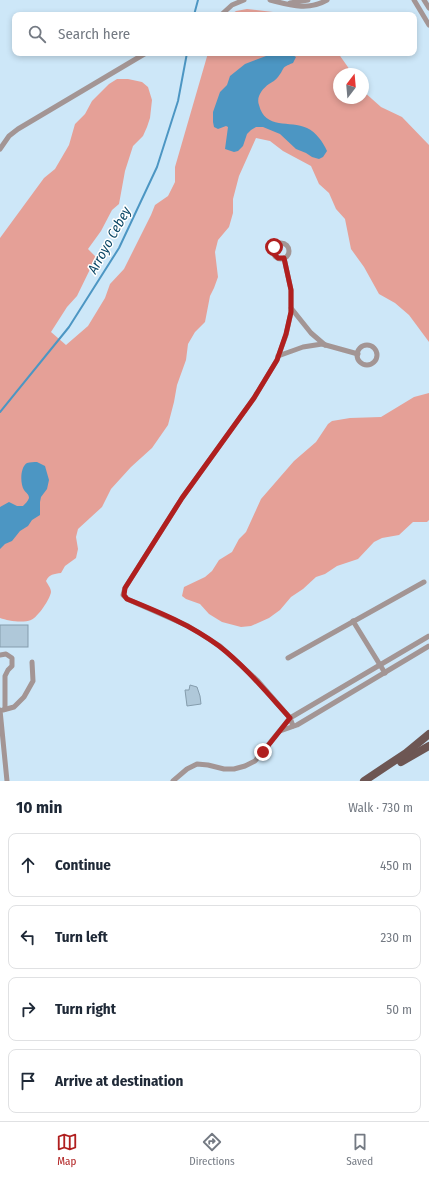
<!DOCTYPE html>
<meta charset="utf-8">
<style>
:root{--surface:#fff;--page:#f6f6f7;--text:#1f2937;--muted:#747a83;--line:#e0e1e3;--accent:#b01f1f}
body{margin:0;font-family:"Fira Sans Condensed",sans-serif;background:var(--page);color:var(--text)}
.compass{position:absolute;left:333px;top:68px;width:36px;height:36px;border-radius:50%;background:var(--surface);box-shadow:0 2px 6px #0003;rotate:16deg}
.stop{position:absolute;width:12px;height:12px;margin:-9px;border:3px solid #b01f1f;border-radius:50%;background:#fff}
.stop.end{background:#b01f1f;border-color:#fff;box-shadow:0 1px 4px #0008}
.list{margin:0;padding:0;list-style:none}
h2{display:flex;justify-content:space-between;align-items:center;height:52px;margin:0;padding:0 16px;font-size:17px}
h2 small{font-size:13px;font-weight:400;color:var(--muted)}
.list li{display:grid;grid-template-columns:26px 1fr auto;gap:12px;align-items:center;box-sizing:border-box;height:64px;margin:0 8px 8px;padding:0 8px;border:1px solid var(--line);border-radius:8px}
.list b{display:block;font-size:15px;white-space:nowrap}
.list em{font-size:13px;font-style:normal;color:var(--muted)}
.icon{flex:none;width:22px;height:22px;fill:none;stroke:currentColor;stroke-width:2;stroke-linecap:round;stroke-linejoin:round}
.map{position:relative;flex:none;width:429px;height:781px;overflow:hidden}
.search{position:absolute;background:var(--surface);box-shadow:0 2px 6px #0003;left:12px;right:12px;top:12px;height:44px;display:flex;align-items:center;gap:10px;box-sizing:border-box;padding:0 14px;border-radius:8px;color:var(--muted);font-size:15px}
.sheet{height:340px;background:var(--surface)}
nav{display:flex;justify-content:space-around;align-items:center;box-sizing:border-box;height:56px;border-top:1px solid var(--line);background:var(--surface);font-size:11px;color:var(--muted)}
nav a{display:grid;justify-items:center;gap:2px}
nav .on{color:var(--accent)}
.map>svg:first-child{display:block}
</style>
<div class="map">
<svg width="429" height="781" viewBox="0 0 429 781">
<rect width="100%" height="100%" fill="#cde7f8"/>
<g fill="#e5a097">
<polygon points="247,9 290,14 291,15 230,15 236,11"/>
<path d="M208,53H338L350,70L351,74H339V98H363V91L381,107L402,117L429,145V342L409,315L395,303L379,294L364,267L351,249L345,219L336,209L329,193L319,184L311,166L283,151L270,141L256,138L239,176L233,199V213L229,227L218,240L215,252L218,277L214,288L210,296L205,322L195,332L188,344L186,360L177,385L174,402L168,425L152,448L131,467L111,489L102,507L78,529L76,537L78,549L76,558L65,566L61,573C54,574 49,574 46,581C48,585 51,588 51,592C50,599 38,617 31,620C23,623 8,621 0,618V238L44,178L55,169L69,145L75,124L85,114L92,101L109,84L117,79H128L142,82L148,87L152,100L150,118L147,127L143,136L133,146L125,171L119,204L112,210L101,231L88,249L96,257L77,296L67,307L51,332L66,345L88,326L105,298L110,284L124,269L151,215L155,205L168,196L175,182V167Z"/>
<polygon points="429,393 429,520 427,522 413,522 399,535 382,538 374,542 358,559 337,566 325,574 316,577 303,589 291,597 280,610 269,618 251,626 241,627 222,622 209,614 200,604 186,599 182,596 184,587 205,577 212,571 219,560 232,552 239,539 246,532 261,499 294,461 316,442 328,424 332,421 350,418 381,417 414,397"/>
</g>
<g fill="#4c96c3">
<path d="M269,53H289L296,57L293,63C280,68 286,67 278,77C276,80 272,82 269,84C262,89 256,97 259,105C265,130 290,120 307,128C316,132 323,142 327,151L323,157L319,159L312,157L306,153L296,149L280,134L263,127H256L251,130L247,134L243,146L238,151L234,152L225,149L228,127L226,126L218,129L214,127L213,122V112L220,92L227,85L230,76L245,64L266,56Z"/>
<path d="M37,462L45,466L49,480L47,489L41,497L40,502V515L32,520L28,526L20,531L12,541L5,544L0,549V507L9,502L17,506H23C25,504 28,501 29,498C29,494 26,493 24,490C20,484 20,467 27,463C30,462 34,462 37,462Z"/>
</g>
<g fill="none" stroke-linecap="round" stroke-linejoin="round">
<g stroke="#4c96c3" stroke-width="2">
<polyline points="194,15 198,0"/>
<polyline points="0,412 69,327 119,248 157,167 178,101 187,53"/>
</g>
</g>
<g fill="#afc8d9" stroke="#859dad">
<rect x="0" y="625" width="28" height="22"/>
<polygon points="190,685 197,687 200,696 201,704 187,706 185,690 189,690"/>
</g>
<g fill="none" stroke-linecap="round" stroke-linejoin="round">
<g stroke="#a39594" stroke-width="5">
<path d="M270,0C290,5 308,11 327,0"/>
<polyline points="414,0 429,25"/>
<polyline points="424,0 429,8"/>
<polyline points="290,3 308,0"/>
<polyline points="221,15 232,5 244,0"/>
<polyline points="0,149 9,136 18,129 146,53"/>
<circle cx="281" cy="251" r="8"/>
<polyline points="284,258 291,290 291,312 286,335 277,360 254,398 182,498 125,588 123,595 127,599 188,626 220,646 257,680 290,718 293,726"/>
<polyline points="291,308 311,333 325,345"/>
<circle cx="367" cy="355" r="10"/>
<polyline points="278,356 303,347 322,344 358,354"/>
<polyline points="353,621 385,673"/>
<polyline points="0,655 6,654 12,658 12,666 8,670 5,676 5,709"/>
<polyline points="288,658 424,582"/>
<polyline points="0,710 7,781"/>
<polyline points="3,710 14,707 24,697 33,681 32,662"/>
<polyline points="280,731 297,725 429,646"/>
<polyline points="173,781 187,769 197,764 208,765 224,769 234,769 245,766 255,761 290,718 429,636"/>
</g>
<g stroke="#6d5653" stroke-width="8">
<polyline points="401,762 429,746"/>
<polyline points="364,781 406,753 429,734"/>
</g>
</g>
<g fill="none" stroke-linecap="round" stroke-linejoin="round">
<path stroke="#b01f1f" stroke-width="5" d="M263,752L290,718C268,694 245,666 219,646C191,625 159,612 127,599L124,595L125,588L182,498L254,398L277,360L286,334L291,312V290L284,258H278L274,254V247"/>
</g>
<g text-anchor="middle" stroke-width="3" stroke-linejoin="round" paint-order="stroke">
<g font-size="14" font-style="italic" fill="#0b4766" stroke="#fff">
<text transform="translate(109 240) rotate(-61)" y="5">Arroyo Cebey</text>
</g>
</g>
</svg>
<svg class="compass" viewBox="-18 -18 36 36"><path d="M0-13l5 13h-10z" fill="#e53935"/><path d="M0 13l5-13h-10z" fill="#747a83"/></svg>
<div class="stop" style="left:274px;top:247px"></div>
<div class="stop end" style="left:263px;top:752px"></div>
<div class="search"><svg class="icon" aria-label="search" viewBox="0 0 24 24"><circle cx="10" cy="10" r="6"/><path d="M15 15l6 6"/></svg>Search here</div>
</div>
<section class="sheet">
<h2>10 min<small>Walk · 730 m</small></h2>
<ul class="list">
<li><svg class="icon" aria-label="ahead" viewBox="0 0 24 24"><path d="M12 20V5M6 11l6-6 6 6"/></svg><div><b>Continue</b></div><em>450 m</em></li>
<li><svg class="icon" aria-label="left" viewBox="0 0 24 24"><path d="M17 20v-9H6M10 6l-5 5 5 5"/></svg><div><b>Turn left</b></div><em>230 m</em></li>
<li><svg class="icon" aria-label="right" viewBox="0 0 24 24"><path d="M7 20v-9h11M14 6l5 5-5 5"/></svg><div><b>Turn right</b></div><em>50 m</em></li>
<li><svg class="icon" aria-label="arrive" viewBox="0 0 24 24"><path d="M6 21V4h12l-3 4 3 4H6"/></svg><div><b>Arrive at destination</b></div></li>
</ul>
</section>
<nav>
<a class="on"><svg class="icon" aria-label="map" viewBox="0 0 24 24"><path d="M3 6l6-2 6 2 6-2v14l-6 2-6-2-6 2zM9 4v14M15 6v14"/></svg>Map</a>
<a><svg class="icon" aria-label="directions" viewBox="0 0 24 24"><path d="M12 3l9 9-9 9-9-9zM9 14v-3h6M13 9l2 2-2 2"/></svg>Directions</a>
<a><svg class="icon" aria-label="saved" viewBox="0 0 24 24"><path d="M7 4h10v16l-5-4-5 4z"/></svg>Saved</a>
</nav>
